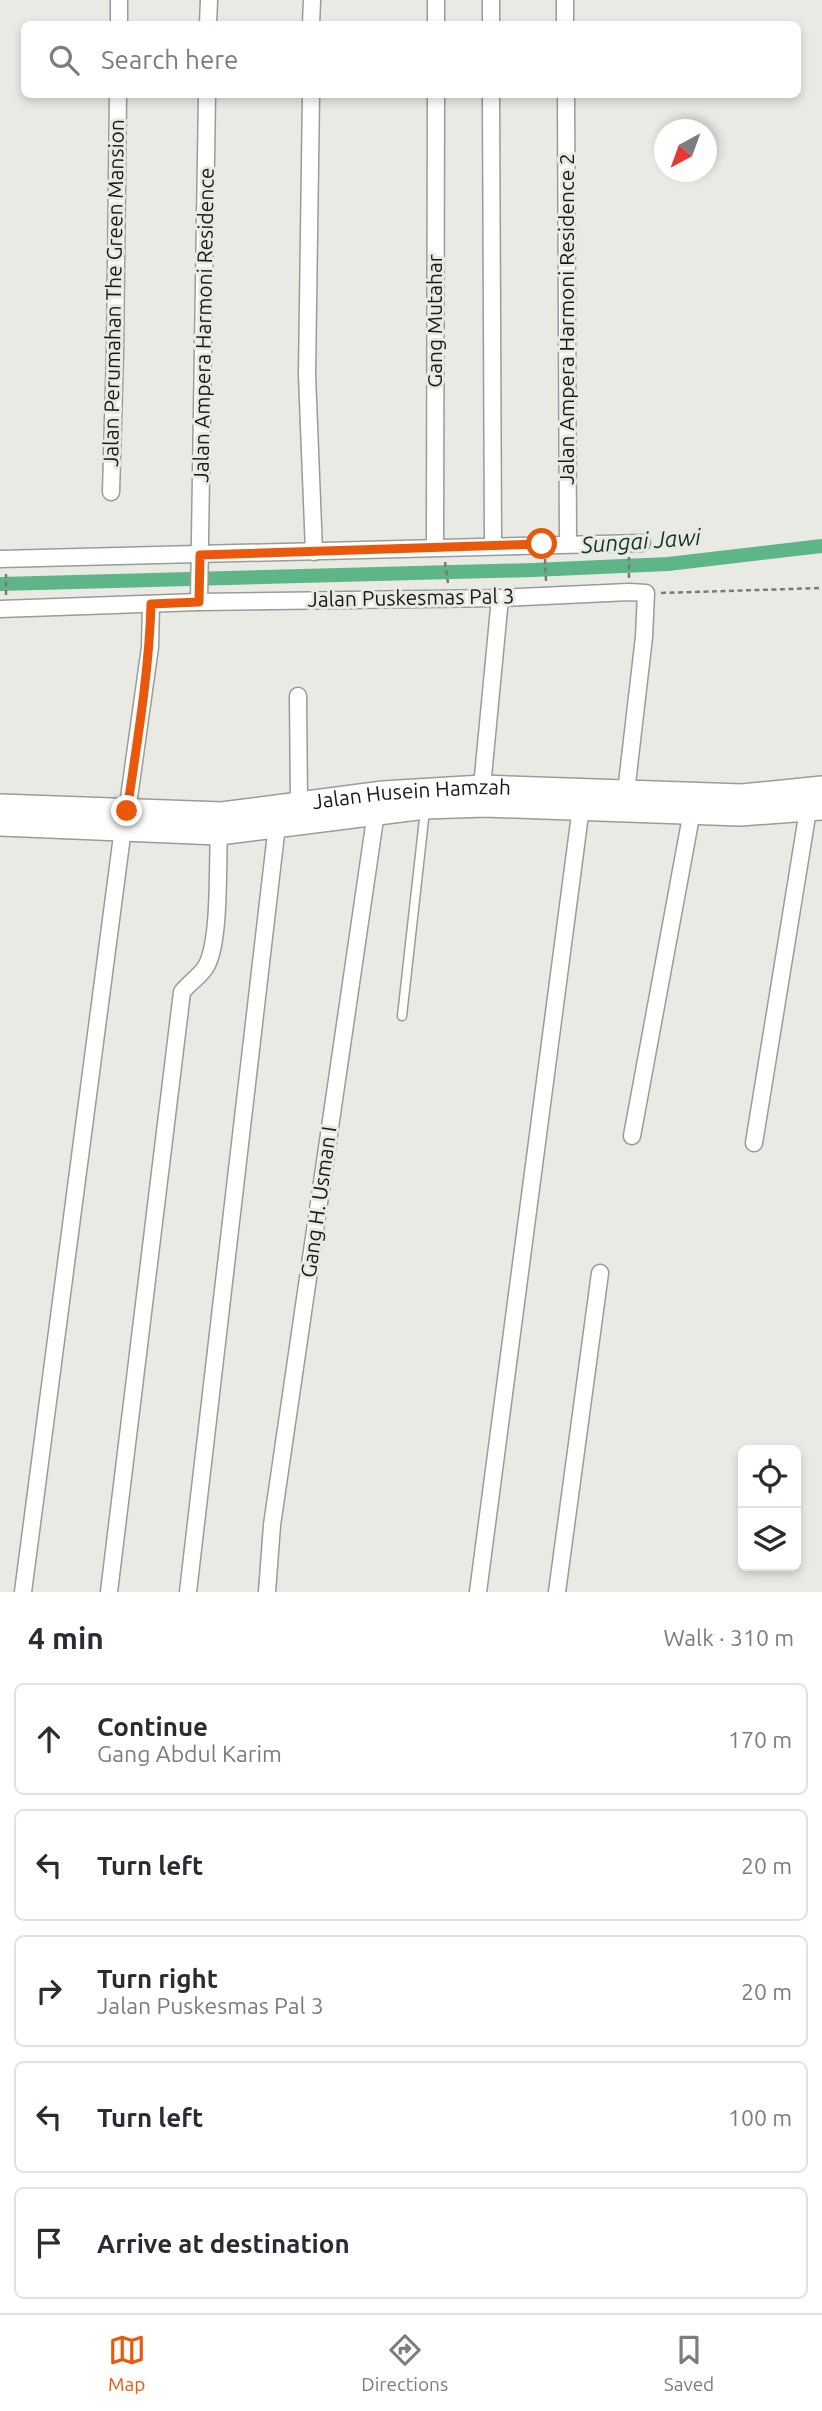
<!DOCTYPE html>
<meta charset="utf-8">
<style>
:root{--surface:#fff;--page:#f2f2f3;--text:#2b2b33;--muted:#7c7c81;--line:#e1e1e2;--accent:#ea580c}
body{margin:0;font-family:Ubuntu,sans-serif;background:var(--page);color:var(--text)}
.controls{position:absolute;right:21px;bottom:21px;display:grid;overflow:hidden;border-radius:10px;box-shadow:0 4px 10px #0003}
.controls button{width:63px;height:63px;display:grid;place-items:center;padding:0;border:0;border-bottom:2px solid var(--line);background:var(--surface);color:var(--text);font:35px sans-serif}
.compass{position:absolute;left:654px;top:119px;width:63px;height:63px;border-radius:50%;background:var(--surface);box-shadow:0 4px 10px #0003;rotate:221deg}
.stop{position:absolute;width:21px;height:21px;margin:-16px;border:5px solid #ea580c;border-radius:50%;background:#fff}
.stop.end{background:#ea580c;border-color:#fff;box-shadow:0 2px 7px #0008}
.list{margin:0;padding:0;list-style:none}
h2{display:flex;justify-content:space-between;align-items:center;height:91px;margin:0;padding:0 28px;font-size:30px}
h2 small{font-size:23px;font-weight:400;color:var(--muted)}
.list li{display:grid;grid-template-columns:46px 1fr auto;gap:21px;align-items:center;box-sizing:border-box;height:112px;margin:0 14px 14px;padding:0 14px;border:2px solid var(--line);border-radius:10px}
.list b{display:block;font-size:26px;white-space:nowrap}
.list p{margin:0;font-size:23px;white-space:nowrap;color:var(--muted)}
.list em{font-size:23px;font-style:normal;color:var(--muted)}
.icon{flex:none;width:38px;height:38px;fill:none;stroke:currentColor;stroke-width:2;stroke-linecap:round;stroke-linejoin:round}
.map{position:relative;flex:none;width:822px;height:1592px;overflow:hidden}
.search{position:absolute;background:var(--surface);box-shadow:0 4px 10px #0003;left:21px;right:21px;top:21px;height:77px;display:flex;align-items:center;gap:18px;box-sizing:border-box;padding:0 24px;border-radius:10px;color:var(--muted);font-size:26px}
.sheet{height:721px;background:var(--surface)}
nav{display:flex;justify-content:space-around;align-items:center;box-sizing:border-box;height:98px;border-top:2px solid var(--line);background:var(--surface);font-size:19px;color:var(--muted)}
nav a{display:grid;justify-items:center;gap:4px}
nav .on{color:var(--accent)}
.map>svg:first-child{display:block}
</style>
<div class="map">
<svg width="822" height="1592" viewBox="0 0 822 1592">
<rect width="100%" height="100%" fill="#eaeae5"/>
<g fill="none" stroke-linecap="round" stroke-linejoin="round">
<polyline stroke="#5eb688" stroke-width="14" points="0,584 533,570 668,564 822,546"/>
<g stroke="#9b9b97" stroke-width="11">
<polyline id="lane" points="402,1016 425,810"/>
</g>
<g stroke="#9b9b97" stroke-width="19">
<g id="street">
<polyline points="491,0 491,24"/>
<polyline points="565,0 565,24"/>
<polyline points="119,24 119,0"/>
<polyline points="208,24 209,0"/>
<polyline points="311,24 312,0"/>
<polyline points="436,24 436,0"/>
<polyline points="311,94 307,375 314,552"/>
<polyline points="491,94 493,545"/>
<polyline points="566,94 568,544"/>
<polyline points="111,492 115,352 118,94"/>
<polyline points="435,547 436,94"/>
<polyline points="0,559 642,543"/>
<polyline points="199,602 207,94"/>
<polyline points="0,609 199,602 500,598 629,592 646,593 644,637 626,792"/>
<polyline points="298,696 299,805"/>
<polyline points="482,787 500,598"/>
<polyline points="127,812 150,647 151,604"/>
<polyline points="632,1136 692,811"/>
<polyline points="754,1143 808,810"/>
<polyline points="23,1592 123,828"/>
<path d="M109,1592L182,992C189,983 199,977 205,968C221,945 217,863 219,833"/>
<polyline points="188,1592 277,825"/>
<polyline points="267,1592 272,1525 376,812"/>
<polyline points="478,1592 581,807"/>
<polyline points="557,1592 600,1273"/>
</g>
</g>
<g stroke="#9b9b97" stroke-width="26">
<g id="secondary">
<path id="s1" d="M0,806L222,814L383,793L482,787L742,796L822,788"/>
<polyline points="0,824 219,833 425,807 485,805 740,814 822,808"/>
</g>
</g>
<g stroke="#7a7a77" stroke-width="2.5" stroke-dasharray="5 3.5" stroke-linecap="butt">
<polyline points="545,559 546,581"/>
<polyline points="445,562 448,583"/>
<polyline points="629,578 629,557"/>
<polyline points="661,593 822,588"/>
<polyline points="6,595 6,574"/>
</g>
<use href="#lane" stroke="#fff" stroke-width="8"/>
<use href="#street" stroke="#fff" stroke-width="16"/>
<use href="#secondary" stroke="#fff" stroke-width="23"/>
</g>
<g fill="none" stroke-linecap="round" stroke-linejoin="round">
<path stroke="#ea580c" stroke-width="9" d="M127,811C137,742 149,674 151,604L199,602L200,555L542,544"/>
</g>
<g text-anchor="middle" stroke-width="6" stroke-linejoin="round" paint-order="stroke">
<g font-size="21" fill="#1a1a19" stroke="#eaeae5">
<text transform="translate(114 293) rotate(-89)" y="7">Jalan Perumahan The Green Mansion</text>
<text transform="translate(567 319) rotate(-90)" y="7">Jalan Ampera Harmoni Residence 2</text>
<text transform="translate(435 321) rotate(-90)" y="7">Gang Mutahar</text>
<text transform="translate(204 325) rotate(-89)" y="7">Jalan Ampera Harmoni Residence</text>
<text transform="translate(411 598) rotate(-1)" y="7">Jalan Puskesmas Pal 3</text>
<text dy="7" stroke="none"><textPath href="#s1" startOffset="413">Jalan Husein Hamzah</textPath></text>
<text transform="translate(319 1202) rotate(-82)" y="7">Gang H. Usman I</text>
</g>
<g font-size="23" font-style="italic" fill="#143a27" stroke="#eaeae5">
<text transform="translate(641 541) rotate(-4)" y="8">Sungai Jawi</text>
</g>
</g>
</svg>
<div class="controls">
<button><svg class="icon" aria-label="locate" viewBox="0 0 24 24"><circle cx="12" cy="12" r="6"/><path d="M12 2v4M12 18v4M2 12h4M18 12h4"/></svg></button>
<button><svg class="icon" aria-label="layers" viewBox="0 0 24 24"><path d="M12 4l9 5-9 5-9-5zM3 14l9 5 9-5"/></svg></button>
</div>
<svg class="compass" viewBox="-18 -18 36 36"><path d="M0-13l5 13h-10z" fill="#e53935"/><path d="M0 13l5-13h-10z" fill="#7c7c81"/></svg>
<div class="stop" style="left:542px;top:544px"></div>
<div class="stop end" style="left:127px;top:811px"></div>
<div class="search"><svg class="icon" aria-label="search" viewBox="0 0 24 24"><circle cx="10" cy="10" r="6"/><path d="M15 15l6 6"/></svg>Search here</div>
</div>
<section class="sheet">
<h2>4 min<small>Walk · 310 m</small></h2>
<ul class="list">
<li><svg class="icon" aria-label="ahead" viewBox="0 0 24 24"><path d="M12 20V5M6 11l6-6 6 6"/></svg><div><b>Continue</b><p>Gang Abdul Karim</p></div><em>170 m</em></li>
<li><svg class="icon" aria-label="left" viewBox="0 0 24 24"><path d="M17 20v-9H6M10 6l-5 5 5 5"/></svg><div><b>Turn left</b></div><em>20 m</em></li>
<li><svg class="icon" aria-label="right" viewBox="0 0 24 24"><path d="M7 20v-9h11M14 6l5 5-5 5"/></svg><div><b>Turn right</b><p>Jalan Puskesmas Pal 3</p></div><em>20 m</em></li>
<li><svg class="icon" aria-label="left" viewBox="0 0 24 24"><path d="M17 20v-9H6M10 6l-5 5 5 5"/></svg><div><b>Turn left</b></div><em>100 m</em></li>
<li><svg class="icon" aria-label="arrive" viewBox="0 0 24 24"><path d="M6 21V4h12l-3 4 3 4H6"/></svg><div><b>Arrive at destination</b></div></li>
</ul>
</section>
<nav>
<a class="on"><svg class="icon" aria-label="map" viewBox="0 0 24 24"><path d="M3 6l6-2 6 2 6-2v14l-6 2-6-2-6 2zM9 4v14M15 6v14"/></svg>Map</a>
<a><svg class="icon" aria-label="directions" viewBox="0 0 24 24"><path d="M12 3l9 9-9 9-9-9zM9 14v-3h6M13 9l2 2-2 2"/></svg>Directions</a>
<a><svg class="icon" aria-label="saved" viewBox="0 0 24 24"><path d="M7 4h10v16l-5-4-5 4z"/></svg>Saved</a>
</nav>
